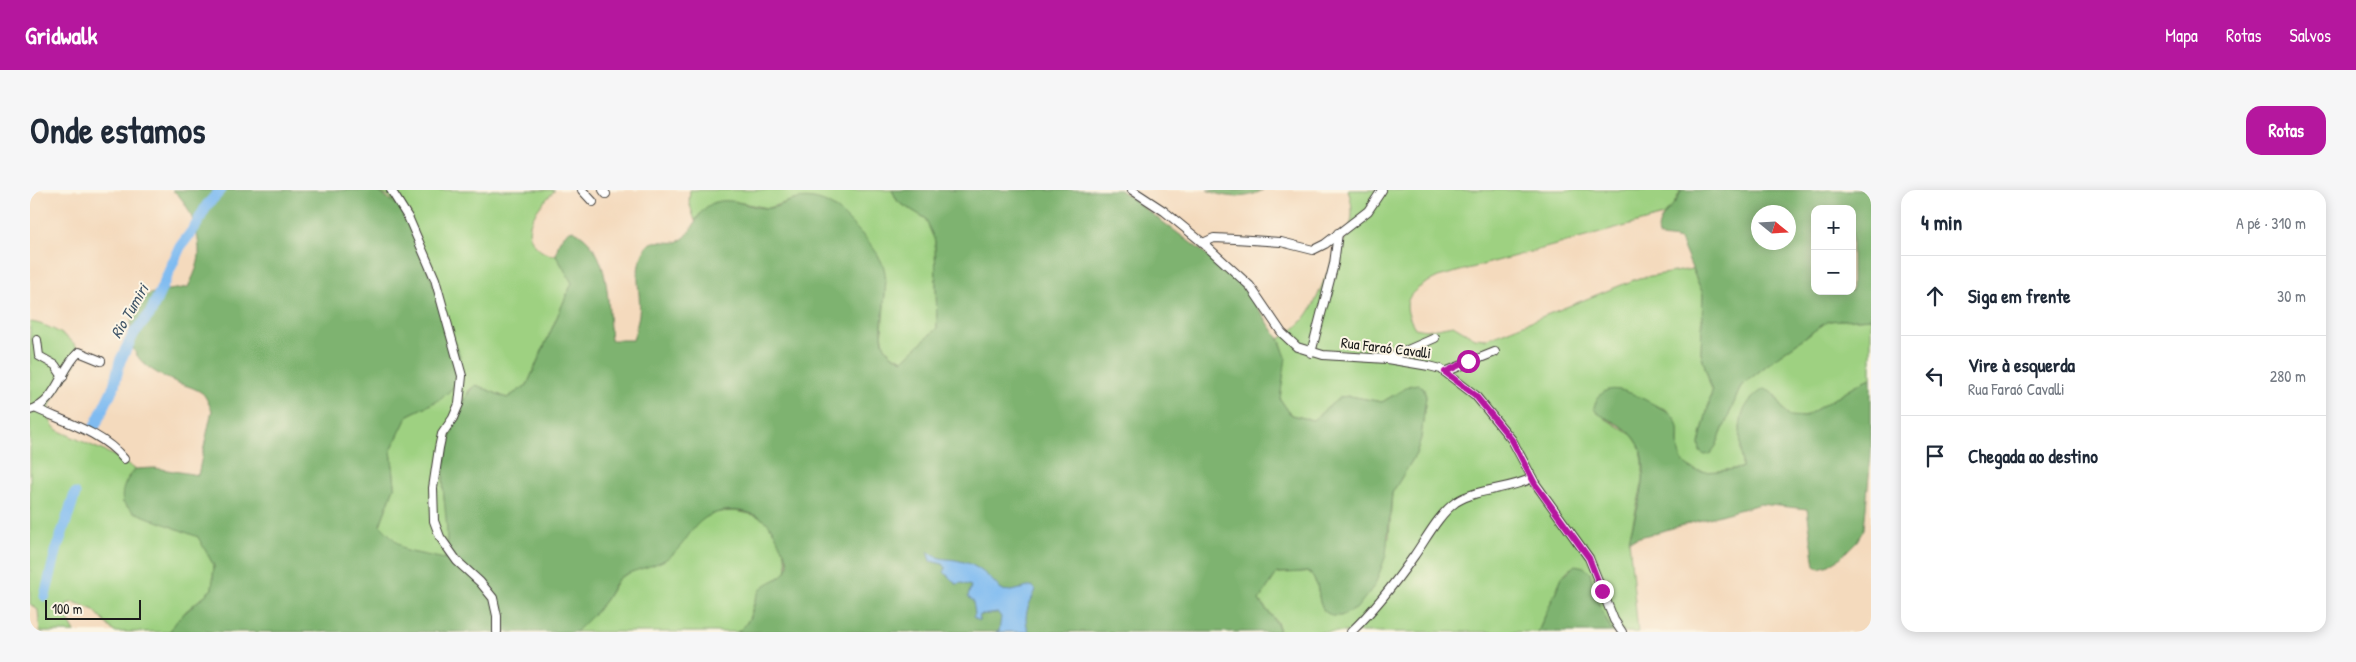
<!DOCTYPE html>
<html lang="pt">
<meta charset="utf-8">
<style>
:root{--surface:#fff;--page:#f6f6f7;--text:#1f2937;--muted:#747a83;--line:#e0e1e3;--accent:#b5179e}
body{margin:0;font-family:"Patrick Hand",sans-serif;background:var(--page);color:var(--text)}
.controls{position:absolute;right:15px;top:15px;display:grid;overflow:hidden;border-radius:10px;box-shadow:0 2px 12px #0003}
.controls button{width:45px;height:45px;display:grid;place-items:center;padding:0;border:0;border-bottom:1px solid var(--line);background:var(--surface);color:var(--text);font:25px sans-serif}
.compass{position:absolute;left:1721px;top:15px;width:45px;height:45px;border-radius:50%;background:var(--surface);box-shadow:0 2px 12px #0003;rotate:108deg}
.scale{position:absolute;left:15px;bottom:12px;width:96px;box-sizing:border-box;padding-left:5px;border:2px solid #1c1c1c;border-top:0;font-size:14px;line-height:18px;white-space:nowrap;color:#1c1c1c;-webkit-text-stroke:4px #fcf5e5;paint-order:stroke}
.stop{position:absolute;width:15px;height:15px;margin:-11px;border:4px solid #b5179e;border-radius:50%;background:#fff}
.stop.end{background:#b5179e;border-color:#fff;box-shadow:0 1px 5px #0008}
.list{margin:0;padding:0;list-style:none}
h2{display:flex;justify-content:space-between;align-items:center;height:65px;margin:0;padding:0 20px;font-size:21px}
h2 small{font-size:16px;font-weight:400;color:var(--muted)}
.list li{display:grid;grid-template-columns:32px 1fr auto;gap:15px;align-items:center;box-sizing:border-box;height:80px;padding:0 20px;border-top:1px solid var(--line)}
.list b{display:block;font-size:19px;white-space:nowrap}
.list p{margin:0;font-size:16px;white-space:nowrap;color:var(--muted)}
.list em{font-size:16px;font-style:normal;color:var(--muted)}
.icon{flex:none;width:28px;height:28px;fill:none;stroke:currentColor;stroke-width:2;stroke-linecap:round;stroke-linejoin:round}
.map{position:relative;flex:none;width:1841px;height:442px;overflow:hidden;border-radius:15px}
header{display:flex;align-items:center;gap:30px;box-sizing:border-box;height:70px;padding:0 25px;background:var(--accent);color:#fff}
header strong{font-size:24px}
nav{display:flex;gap:28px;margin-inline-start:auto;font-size:18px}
.intro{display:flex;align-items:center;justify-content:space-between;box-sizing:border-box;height:120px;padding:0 30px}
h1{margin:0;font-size:35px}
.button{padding:12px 22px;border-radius:15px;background:var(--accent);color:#fff;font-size:18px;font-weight:700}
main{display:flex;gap:30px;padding:0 30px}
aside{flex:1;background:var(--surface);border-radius:15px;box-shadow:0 2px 12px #0003}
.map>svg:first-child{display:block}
</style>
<header>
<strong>Gridwalk</strong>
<nav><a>Mapa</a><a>Rotas</a><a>Salvos</a></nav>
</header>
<div class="intro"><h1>Onde estamos</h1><a class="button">Rotas</a></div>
<main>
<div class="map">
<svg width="1841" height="442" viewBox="0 0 1841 442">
<rect width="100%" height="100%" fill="#fcf5e5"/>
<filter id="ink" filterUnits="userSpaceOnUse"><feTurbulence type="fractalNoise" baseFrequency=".02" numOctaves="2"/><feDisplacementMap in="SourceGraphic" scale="10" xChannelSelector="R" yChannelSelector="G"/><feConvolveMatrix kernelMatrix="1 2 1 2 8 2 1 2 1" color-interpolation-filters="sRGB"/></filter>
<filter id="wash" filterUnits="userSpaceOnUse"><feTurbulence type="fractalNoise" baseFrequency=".0096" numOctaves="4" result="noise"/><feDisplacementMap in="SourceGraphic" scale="20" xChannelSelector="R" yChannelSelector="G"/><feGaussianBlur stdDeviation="1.12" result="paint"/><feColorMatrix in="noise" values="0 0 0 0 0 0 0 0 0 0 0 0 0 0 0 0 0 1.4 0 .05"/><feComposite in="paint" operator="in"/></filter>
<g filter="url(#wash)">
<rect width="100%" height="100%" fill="#f4dabd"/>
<g fill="#9ed181" stroke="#5d764e">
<path d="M346,0H525C513,13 488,36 505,55C511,62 517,65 526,65L542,93L497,195L477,208L446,195L439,200L421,242L416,264L413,286L414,308L418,331L416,370L376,361L350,335L365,295L361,260L378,225L411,209L361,8Z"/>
<polygon points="660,0 862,0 868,12 895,28 905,50 907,138 873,170 861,164 854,156 852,142 856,90 851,71 834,47 804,17 763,10 738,18 707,12 670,24 665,31 659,12"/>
<path d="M1318,0H1651L1644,14L1633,26L1408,87C1382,100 1367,109 1385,138L1396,140L1423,135L1445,148L1456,149L1609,88L1662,79L1673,104L1671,163L1682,201L1669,254L1686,256L1711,196L1751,164L1798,131L1841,128V188L1826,195L1774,227L1758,226L1745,205L1710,236L1712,278C1683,281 1647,292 1648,250C1649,240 1647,230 1639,222C1635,218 1624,215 1618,213L1574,228L1602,245L1609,255L1613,270V291L1599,350L1608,442H1582L1567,410L1560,383L1554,377C1543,375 1539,378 1532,387L1508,442H1247L1249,439L1247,432L1229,410L1247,383L1280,382L1287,395L1290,412L1359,348L1362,303L1386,264L1391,248L1396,206L1381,195L1352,212L1320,206L1310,207L1283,230L1261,225L1250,209C1251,189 1260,169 1249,149C1282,131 1285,110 1299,79C1313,49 1330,36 1318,0Z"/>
<path d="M0,132C14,133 41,146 48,159C49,190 0,213 27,240L85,266L105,279L98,287L93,313L96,316L169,347L184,376L182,399L156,421L139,442H84L64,420L44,412L37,414C33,424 40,433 45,442H10L8,420L0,414Z"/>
<path d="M705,321C714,323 726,324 734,330C745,338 764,373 754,385C747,392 736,393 729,402C720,417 723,432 707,442H546L575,411L589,388L613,376L623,374L674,328L688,322Z"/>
</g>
<g fill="#7eb36f" stroke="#4d6846" fill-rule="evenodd">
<path d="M142,0H346L373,19L378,28L430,166L428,193L411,209L378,225L361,260L365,295L350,335L376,361L415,369C419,348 416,329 414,308C411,277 418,249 430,221C435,211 437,201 446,195L477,208L497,195L542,93L526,65C528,53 531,43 543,40C582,59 577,113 581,150H603C605,142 608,133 609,124C612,101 601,81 616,58C624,45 640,57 651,50C665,42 666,20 683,13C701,6 717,17 735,18C746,19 754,12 764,10C781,5 800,12 812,24C828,40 847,57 854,78C860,100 846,141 855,157C858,164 866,167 873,170L907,138L905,51L895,28L868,12L862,0H1090L1188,73L1217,102L1249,149L1256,167L1250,209L1261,225L1283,230L1310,207L1320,206L1352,212L1381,195L1389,194L1394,199L1396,206L1391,248L1386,264L1362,303L1356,365L1345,395L1326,419L1311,426H1302L1294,421L1290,412L1287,395L1280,382L1247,383L1229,410C1235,420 1246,428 1249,439L1247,442H707C727,429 720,410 733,397C741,389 756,389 758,376C759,368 754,362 750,355C746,346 742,336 734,330C722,321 700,318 686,323C663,330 659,350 643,364C629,377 608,377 591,387C584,391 580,405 574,412C566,423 556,432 546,442H139L149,428L182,399L184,376L168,347L104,322L93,313C90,299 97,289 105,279L125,278L168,285L182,220C179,215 176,206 172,203C167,199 158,196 151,194C123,183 95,169 101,133C106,98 128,103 158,97C162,89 166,81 168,72C173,51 160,11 142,0Z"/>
<path d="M1177,0H1233C1216,10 1194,8 1177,0Z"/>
<path d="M1651,0H1841V128L1798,131L1751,164L1711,196L1686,256L1680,264L1675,265L1670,262L1669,254L1682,201L1671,163L1673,104L1650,50C1642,47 1636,49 1629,46C1623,28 1648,16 1651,0ZM1785,19H1822V101H1785ZM1728,22H1758V52H1728Z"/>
<path d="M1841,188V264L1834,339L1827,351L1810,368L1799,375L1789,378L1785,376L1777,319L1730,314L1599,350C1606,319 1627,272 1602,245C1593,235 1577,230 1566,222L1564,218C1573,179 1616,212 1639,222C1648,230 1649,238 1648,250C1647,291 1682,282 1712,278C1712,246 1701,219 1734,199C1747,202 1750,216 1758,226L1774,227L1826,195Z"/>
<polygon points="1545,375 1554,377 1560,383 1567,410 1582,442 1508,442 1532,387"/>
</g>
<path fill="#7fbbf1" stroke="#4e6c86" d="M897,361C913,372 914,367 930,371C947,374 961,388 971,400L982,401L1002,396L1006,400C999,415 992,425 999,442H966L969,441L971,427L968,423L950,425L949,431L943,427L945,424L943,411L938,407L941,396L932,393L926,394L914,382L916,378L913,374L900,371Z"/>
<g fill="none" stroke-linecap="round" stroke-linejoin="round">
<g stroke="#7fbbf1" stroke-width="11">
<polyline points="63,240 84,196 90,171 104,143 120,124 150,57 165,37 177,15 191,0"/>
<polyline points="15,406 27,358 45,304"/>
</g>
</g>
</g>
<g filter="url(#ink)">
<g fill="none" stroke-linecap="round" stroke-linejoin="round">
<g stroke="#3c3834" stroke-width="10">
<g id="minor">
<polyline points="361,0 379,29 405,89 432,186 429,214 423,228 412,244 409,258 403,298 404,331 410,347 427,371 450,392 463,408 467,426 467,442"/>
<polyline points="552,0 563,12"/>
<polyline points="573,0 576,4"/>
<polyline points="1102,0 1134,21 1173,53 1220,96 1252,143 1267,157 1293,165 1357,169 1399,176 1411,179 1445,205 1482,250 1505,293 1559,368 1584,430 1592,442"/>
<polyline points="1173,53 1184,48 1205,49 1251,52 1283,60 1295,54 1338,21 1352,0"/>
<polyline points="7,150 9,166 25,175 33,187"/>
<polyline points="1281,163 1304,74 1308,43"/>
<polyline points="1357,169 1405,148"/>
<polyline points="1415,182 1465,162"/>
<path d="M7,219C36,232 73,243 94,269"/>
<path d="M0,220C27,213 30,179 49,162L71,171"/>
<path d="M1321,442C1345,419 1365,393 1384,366C1396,349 1409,324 1426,312C1448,298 1479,300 1502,288"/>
</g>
</g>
<use href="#minor" stroke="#fff" stroke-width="8"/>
</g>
</g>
<g fill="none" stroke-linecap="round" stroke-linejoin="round" filter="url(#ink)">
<polyline stroke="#b5179e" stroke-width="6" points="1438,171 1415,182 1445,205 1482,250 1505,294 1559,368 1572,401"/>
</g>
<g text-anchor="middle" stroke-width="4" stroke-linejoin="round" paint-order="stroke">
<g font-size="15" fill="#1c1c1c" stroke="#fcf5e5">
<text transform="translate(1356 158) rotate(7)" y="5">Rua Faraó Cavalli</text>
</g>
<g font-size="16" font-style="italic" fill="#3f5467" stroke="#fcf5e5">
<text transform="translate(99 121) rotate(-60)" y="6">Rio Tumiri</text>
</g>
</g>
</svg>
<div class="controls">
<button>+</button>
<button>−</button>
</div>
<svg class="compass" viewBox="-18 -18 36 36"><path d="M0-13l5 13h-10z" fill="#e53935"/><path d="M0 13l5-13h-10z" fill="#747a83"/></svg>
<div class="scale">100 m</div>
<div class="stop" style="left:1438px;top:171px"></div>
<div class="stop end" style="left:1572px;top:401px"></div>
</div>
<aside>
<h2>4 min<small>A pé · 310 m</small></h2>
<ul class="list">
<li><svg class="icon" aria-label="ahead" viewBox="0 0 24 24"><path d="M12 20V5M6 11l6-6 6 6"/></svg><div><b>Siga em frente</b></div><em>30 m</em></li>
<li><svg class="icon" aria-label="left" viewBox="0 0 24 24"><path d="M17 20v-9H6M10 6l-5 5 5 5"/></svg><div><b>Vire à esquerda</b><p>Rua Faraó Cavalli</p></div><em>280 m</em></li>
<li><svg class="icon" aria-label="arrive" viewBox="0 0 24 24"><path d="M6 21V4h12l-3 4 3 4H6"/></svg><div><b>Chegada ao destino</b></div></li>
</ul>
</aside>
</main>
